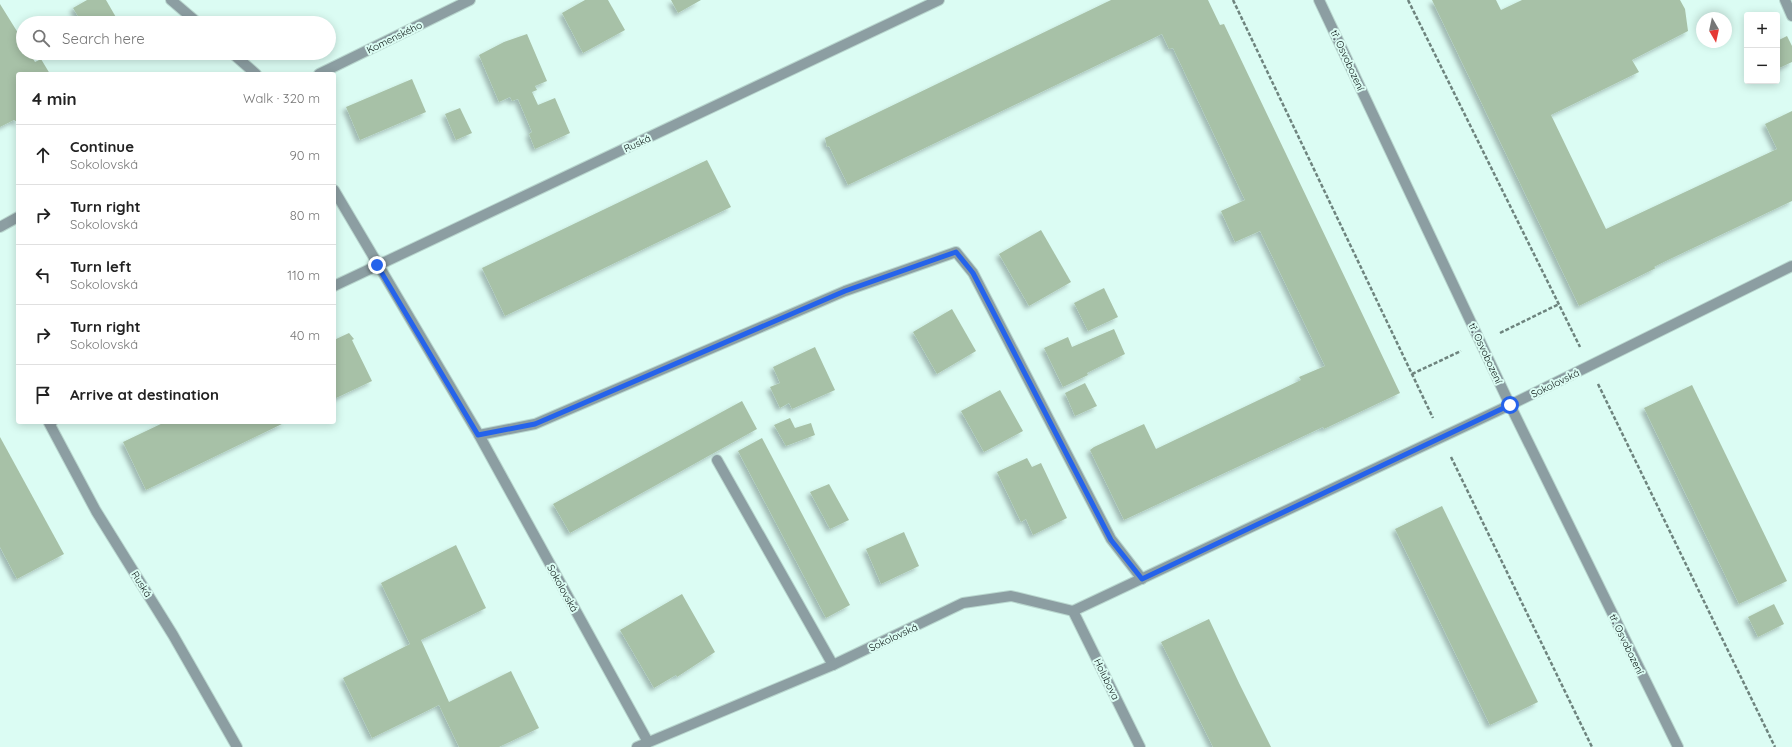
<!DOCTYPE html>
<meta charset="utf-8">
<style>
:root{--surface:#fff;--page:#f6f6f6;--text:#222;--muted:#767676;--line:#e0e0e0}
body{margin:0;font-family:Quicksand,sans-serif;background:var(--page);color:var(--text)}
.controls{position:absolute;right:12px;top:12px;display:grid;overflow:hidden;border-radius:4px;box-shadow:0 2px 10px #0003}
.controls button{width:36px;height:36px;display:grid;place-items:center;padding:0;border:0;border-bottom:1px solid var(--line);background:var(--surface);color:var(--text);font:20px sans-serif}
.compass{position:absolute;left:1696px;top:12px;width:36px;height:36px;border-radius:50%;background:var(--surface);box-shadow:0 2px 10px #0003;rotate:171deg}
.stop{position:absolute;width:12px;height:12px;margin:-9px;border:3px solid #2563eb;border-radius:50%;background:#fff}
.stop.end{background:#2563eb;border-color:#fff;box-shadow:0 1px 4px #0008}
.list{margin:0;padding:0;list-style:none}
h2{display:flex;justify-content:space-between;align-items:center;height:52px;margin:0;padding:0 16px;font-size:17px}
h2 small{font-size:13px;font-weight:400;color:var(--muted)}
.list li{display:grid;grid-template-columns:26px 1fr auto;gap:12px;align-items:center;box-sizing:border-box;height:60px;padding:0 16px;border-top:1px solid var(--line)}
.list b{display:block;font-size:15px;white-space:nowrap}
.list p{margin:0;font-size:13px;white-space:nowrap;color:var(--muted)}
.list em{font-size:13px;font-style:normal;color:var(--muted)}
.icon{flex:none;width:22px;height:22px;fill:none;stroke:currentColor;stroke-width:2;stroke-linecap:round;stroke-linejoin:round}
.map{position:relative;flex:none;width:1792px;height:747px;overflow:hidden}
.search{position:absolute;background:var(--surface);box-shadow:0 2px 10px #0003;left:16px;top:16px;width:320px;height:44px;display:flex;align-items:center;gap:10px;box-sizing:border-box;padding:0 14px;border-radius:22px;color:var(--muted);font-size:15px}
.panel{position:absolute;background:var(--surface);box-shadow:0 2px 10px #0003;left:16px;top:72px;width:320px;height:352px;border-radius:4px}
.map>svg:first-child{display:block}
</style>
<div class="map">
<svg width="1792" height="747" viewBox="0 0 1792 747">
<defs>
<filter id="shadow"><feDropShadow dx="-3.5" dy="3.5" stdDeviation="2" flood-color="#0004"/></filter>
</defs>
<rect width="100%" height="100%" fill="#dbfcf3"/>
<g fill="#a7c1a7" filter="url(#shadow)">
<polygon points="87,0 106,0 117,19 111,23 82,23 73,8"/>
<polygon points="585,0 608,0 625,30 583,53 562,13"/>
<polygon points="671,0 701,0 678,13"/>
<polygon points="1111,0 1208,0 1220,25 1224,24 1400,393 1324,429 1323,427 1124,520 1090,450 1094,447 1144,424 1156,449 1301,380 1299,377 1325,366 1260,231 1235,242 1221,211 1245,200 1173,48 1169,49 1162,34 848,185 829,146 827,147 825,138"/>
<polygon points="1432,0 1496,0 1501,10 1522,0 1680,0 1685,9 1688,31 1632,60 1639,72 1551,115 1606,229 1777,149 1765,124 1792,111 1792,201 1668,260 1654,267 1656,268 1579,306"/>
<polygon points="0,4 23,41 23,53 30,53 35,62 41,59 50,74 18,74 18,123 14,120 0,127"/>
<polygon points="527,34 547,81 535,86 537,90 532,92 538,105 555,98 570,133 535,149 529,134 532,132 518,99 512,101 510,97 499,102 479,55 504,42"/>
<polygon points="1787,36 1792,46 1792,62 1777,69 1777,41"/>
<polygon points="412,79 426,112 360,140 346,107"/>
<polygon points="460,108 472,133 456,140 445,114"/>
<polygon points="707,160 731,207 505,316 482,268"/>
<polygon points="1041,230 1071,282 1029,306 999,254"/>
<polygon points="1104,288 1118,317 1088,331 1074,303"/>
<polygon points="952,309 976,351 937,374 913,332"/>
<polygon points="1114,329 1125,354 1087,373 1088,375 1063,387 1044,348 1068,337 1072,347"/>
<polygon points="349,333 354,339 352,340 372,381 334,399 334,340"/>
<polygon points="815,347 835,390 792,409 789,403 780,408 770,387 780,383 773,367"/>
<polygon points="1085,383 1097,406 1075,416 1065,393"/>
<polygon points="1692,385 1787,581 1739,604 1644,408"/>
<polygon points="1000,390 1023,431 984,452 961,411"/>
<polygon points="742,401 757,429 570,533 553,504"/>
<polygon points="790,418 795,428 811,423 815,435 786,446 774,425"/>
<polygon points="165,422 286,422 146,490 123,442"/>
<polygon points="0,437 64,554 17,579 0,547"/>
<polygon points="762,438 850,605 826,618 738,451"/>
<polygon points="1027,458 1032,467 1041,463 1067,518 1033,535 1026,519 1021,522 997,472"/>
<polygon points="829,484 849,520 830,529 810,492"/>
<polygon points="1442,506 1538,702 1490,725 1395,529"/>
<polygon points="904,532 919,566 881,584 866,549"/>
<polygon points="456,545 486,608 421,640 449,702 511,671 539,728 499,747 459,747 439,705 372,738 343,678 410,644 381,583"/>
<polygon points="682,594 715,652 677,677 676,675 654,688 620,630"/>
<polygon points="1774,604 1784,624 1758,637 1748,617"/>
<polygon points="1209,619 1239,683 1271,747 1213,747 1161,642"/>
</g>
<g fill="none" stroke-linecap="round" stroke-linejoin="round">
<g stroke="#b9d7cf" stroke-width="12">
<g id="minor">
<polyline points="171,0 198,23"/>
<polyline points="1785,0 1792,16"/>
<polyline points="232,53 256,74"/>
<polyline points="319,74 470,0"/>
<polyline points="334,190 479,435 648,742"/>
<polyline points="0,227 18,217"/>
<polyline points="334,286 939,0"/>
<polyline points="52,422 49,423 96,511 173,635 237,747"/>
<polyline points="479,435 535,424 845,291 956,252 973,273 1111,539 1142,579"/>
<polyline points="717,460 833,665"/>
<polyline points="1073,611 1140,747"/>
<polyline points="637,747 833,665 963,603 1011,596 1073,611 1510,405 1792,266"/>
</g>
</g>
<g stroke="#b9d7cf" stroke-width="12">
<polyline id="tertiary" points="1319,0 1510,405 1678,747"/>
</g>
<g stroke="#6e847e" stroke-width="2.5" stroke-dasharray="4 2" stroke-linecap="butt">
<polyline points="1233,0 1433,418"/>
<polyline points="1408,0 1580,347"/>
<polyline points="1500,333 1559,304"/>
<polyline points="1412,374 1461,351"/>
<polyline points="1598,384 1775,747"/>
<polyline points="1451,457 1592,747"/>
</g>
<use href="#minor" stroke="#8c9ea2" stroke-width="10"/>
<use href="#tertiary" stroke="#8c9ea2" stroke-width="10"/>
</g>
<g fill="none" stroke-linecap="round" stroke-linejoin="round">
<polyline stroke="#2563eb" stroke-width="5" points="377,265 478,435 535,424 845,291 956,252 973,273 1111,540 1142,579 1510,405"/>
</g>
<g text-anchor="middle" stroke-width="4" stroke-linejoin="round" paint-order="stroke">
<g font-size="10" fill="#091412" stroke="#dbfcf3">
<text transform="translate(394 37) rotate(-26)" y="4">Komenského</text>
<text transform="translate(1348 60) rotate(65)" y="4">tř. Osvobození</text>
<text transform="translate(637 143) rotate(-25)" y="4">Ruská</text>
<text transform="translate(1486 353) rotate(65)" y="4">tř. Osvobození</text>
<text transform="translate(1555 383) rotate(-26)" y="4">Sokolovská</text>
<text transform="translate(142 584) rotate(58)" y="4">Ruská</text>
<text transform="translate(563 588) rotate(61)" y="4">Sokolovská</text>
<text transform="translate(893 637) rotate(-25)" y="4">Sokolovská</text>
<text transform="translate(1627 644) rotate(64)" y="4">tř. Osvobození</text>
<text transform="translate(1107 679) rotate(64)" y="4">Holubova</text>
</g>
</g>
</svg>
<div class="controls">
<button>+</button>
<button>−</button>
</div>
<svg class="compass" viewBox="-18 -18 36 36"><path d="M0-13l5 13h-10z" fill="#e53935"/><path d="M0 13l5-13h-10z" fill="#767676"/></svg>
<div class="stop" style="left:1510px;top:405px"></div>
<div class="stop end" style="left:377px;top:265px"></div>
<div class="search"><svg class="icon" aria-label="search" viewBox="0 0 24 24"><circle cx="10" cy="10" r="6"/><path d="M15 15l6 6"/></svg>Search here</div>
<section class="panel">
<h2>4 min<small>Walk · 320 m</small></h2>
<ul class="list">
<li><svg class="icon" aria-label="ahead" viewBox="0 0 24 24"><path d="M12 20V5M6 11l6-6 6 6"/></svg><div><b>Continue</b><p>Sokolovská</p></div><em>90 m</em></li>
<li><svg class="icon" aria-label="right" viewBox="0 0 24 24"><path d="M7 20v-9h11M14 6l5 5-5 5"/></svg><div><b>Turn right</b><p>Sokolovská</p></div><em>80 m</em></li>
<li><svg class="icon" aria-label="left" viewBox="0 0 24 24"><path d="M17 20v-9H6M10 6l-5 5 5 5"/></svg><div><b>Turn left</b><p>Sokolovská</p></div><em>110 m</em></li>
<li><svg class="icon" aria-label="right" viewBox="0 0 24 24"><path d="M7 20v-9h11M14 6l5 5-5 5"/></svg><div><b>Turn right</b><p>Sokolovská</p></div><em>40 m</em></li>
<li><svg class="icon" aria-label="arrive" viewBox="0 0 24 24"><path d="M6 21V4h12l-3 4 3 4H6"/></svg><div><b>Arrive at destination</b></div></li>
</ul>
</section>
</div>
